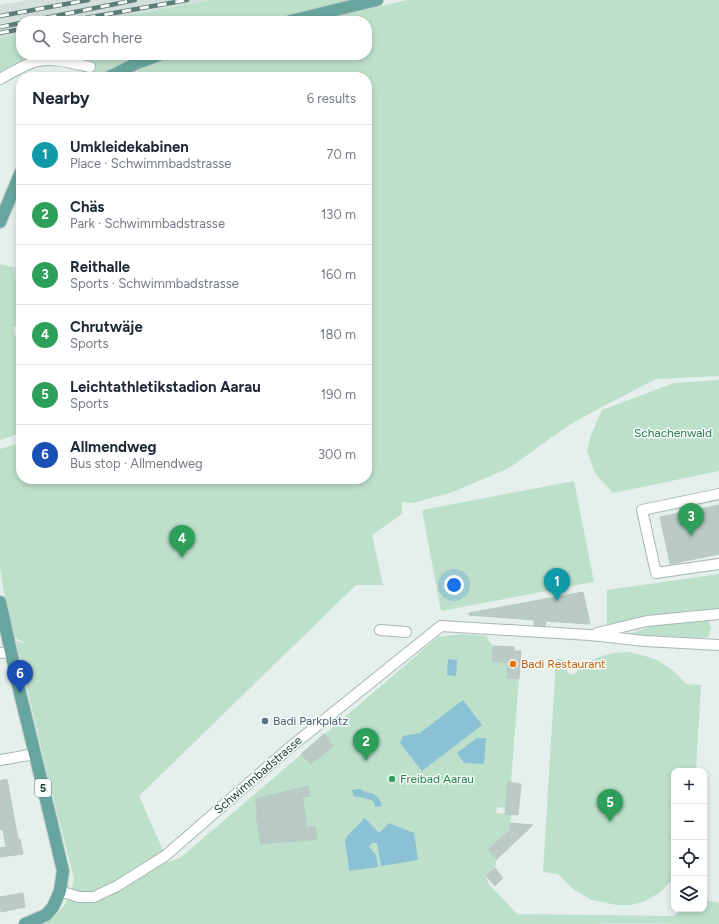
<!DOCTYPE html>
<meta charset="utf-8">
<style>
:root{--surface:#fff;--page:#f2f2f3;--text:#1f2937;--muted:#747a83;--line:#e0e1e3;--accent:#815946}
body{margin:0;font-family:Figtree,sans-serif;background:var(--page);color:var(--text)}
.controls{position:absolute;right:12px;bottom:12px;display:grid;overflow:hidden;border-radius:8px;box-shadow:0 2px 6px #0003}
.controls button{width:36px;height:36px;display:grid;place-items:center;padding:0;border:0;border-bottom:1px solid var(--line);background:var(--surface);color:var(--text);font:20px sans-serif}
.you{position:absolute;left:454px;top:585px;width:14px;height:14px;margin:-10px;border:3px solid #fff;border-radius:50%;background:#1a73e8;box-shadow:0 0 0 6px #1a73e833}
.badge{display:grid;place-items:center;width:26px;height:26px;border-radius:50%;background:var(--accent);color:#fff;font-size:13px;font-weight:700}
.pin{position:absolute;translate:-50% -33px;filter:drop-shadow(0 1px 2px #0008)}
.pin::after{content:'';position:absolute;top:21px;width:14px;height:12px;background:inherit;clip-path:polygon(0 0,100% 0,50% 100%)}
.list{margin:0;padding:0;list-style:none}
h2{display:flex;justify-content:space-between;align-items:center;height:52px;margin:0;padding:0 16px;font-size:17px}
h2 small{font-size:13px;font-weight:400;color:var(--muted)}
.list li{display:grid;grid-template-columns:26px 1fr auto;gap:12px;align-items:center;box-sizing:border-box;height:60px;padding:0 16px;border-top:1px solid var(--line)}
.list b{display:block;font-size:15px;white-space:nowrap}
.list p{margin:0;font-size:13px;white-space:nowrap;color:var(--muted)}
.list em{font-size:13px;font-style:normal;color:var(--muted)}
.icon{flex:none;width:22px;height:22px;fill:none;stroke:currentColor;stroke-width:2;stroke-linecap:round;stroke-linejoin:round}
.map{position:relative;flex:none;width:719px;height:924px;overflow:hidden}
.search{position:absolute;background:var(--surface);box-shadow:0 2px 6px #0003;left:16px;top:16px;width:356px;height:44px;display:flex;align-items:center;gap:10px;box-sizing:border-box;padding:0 14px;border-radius:16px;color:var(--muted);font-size:15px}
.panel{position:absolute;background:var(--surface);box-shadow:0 2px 6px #0003;left:16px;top:72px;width:356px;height:412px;border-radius:16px}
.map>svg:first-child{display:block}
</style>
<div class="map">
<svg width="719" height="924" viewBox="0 0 719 924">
<rect width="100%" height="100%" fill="#e5efeb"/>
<g fill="#d3dfdb">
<polygon points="28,0 212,0 96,21 21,21 21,34 0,38 0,5"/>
<polygon points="21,266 21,297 12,267"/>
</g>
<g fill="#bde0cb">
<polygon points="212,0 356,0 270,21 96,21"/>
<path d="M407,0H719V376L656,379L583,417L562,430L509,468L453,492L413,503L402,502V514L372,535L383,585H356L139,796L168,862L180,858L438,637L460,634L487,636L489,642L493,646L492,661L505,662L508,665L507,678L519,679L511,782H508L505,808L497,807L496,813L511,815L509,836H503L488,850L497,859L495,868L486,876L488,883L517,914L673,916L686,909H704V900L719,903V924C674,924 630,923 586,924H43C63,910 69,904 74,879L49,781L16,641L26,644L14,637L5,600L0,568V449L21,442V479H367V77H139L137,69L176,55H367V21H319Z"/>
<polygon points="21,34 21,55 140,55 132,58 99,77 90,77 93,68 66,58 0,76 0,38"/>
<polygon points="0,264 12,267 21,297 21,325 13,327 21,353 21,433 0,440"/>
<polygon points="719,380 719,471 613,493 595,473 587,451 591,435 602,410 674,383"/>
<polygon points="574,481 594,582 441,611 422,510"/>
<polygon points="719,574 719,610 647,621 607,624 607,590"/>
<polygon points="696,620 708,620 711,628 709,636 701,639 629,634 652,626"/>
<path d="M628,652C655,657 668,663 686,684L701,685L696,771H674V881H672L659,893L643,902L630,905H617L592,900L573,889L558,874L543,872L556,659L568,660L567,672L570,674L573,675C591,658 603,653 628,652Z"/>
</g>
<g fill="#8bc1d5">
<polygon points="448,659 457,660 456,676 447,675"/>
<polygon points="463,700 482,725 422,771 400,743 403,736 420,733"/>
<polygon points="477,738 486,738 484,764 464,763 457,753"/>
<path d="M360,789C369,796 377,789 382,806L375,807L374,803L371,800C364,799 361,796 354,797L352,790Z"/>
<polygon points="365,818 379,833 389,823 414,833 418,860 381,866 377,843 372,843 369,847 376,855 378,867 349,871 345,840 348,835"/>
</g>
<g fill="#bacac5" stroke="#b7c9c3">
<polygon points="719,505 719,554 670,564 660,517"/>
<polygon points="583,592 590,624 546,621 545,626 534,625 534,620 469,615 469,613"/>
<polygon points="493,646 514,647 514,651 521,651 519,679 507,678 508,663 492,661"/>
<polygon points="324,734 333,746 311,764 301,754"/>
<polygon points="7,779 18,839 20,839 23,854 0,857 0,848 6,847 3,830 1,830 0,824 0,781"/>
<polygon points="508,782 521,784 518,815 505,814"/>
<polygon points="308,786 310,796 302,797 307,828 315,827 317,839 290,842 290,841 275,843 275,842 261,844 256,813 258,813 255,799"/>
<polygon points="510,823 533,825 497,859 488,850 510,830"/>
<polygon points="495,868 503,878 495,886 486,876"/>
<polygon points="23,893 25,907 1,912 0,897"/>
</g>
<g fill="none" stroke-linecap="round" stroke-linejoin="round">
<g stroke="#a7b8b3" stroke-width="12">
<g id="minor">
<path d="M0,79C11,73 22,66 34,62C52,57 72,63 90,67"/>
<polyline points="719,494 642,510 656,573 719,564"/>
<polyline points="380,630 406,632"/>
<polyline points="597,633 647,621 719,614"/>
<polyline points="0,653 10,652"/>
<polyline points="0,760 35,754"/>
<polyline points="60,891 79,897 94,897 117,886 165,856 288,749 441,626 590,635 645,641 719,645"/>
</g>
</g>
<g stroke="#c1cac9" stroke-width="14">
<g id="major">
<polyline points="290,21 377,0"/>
<polyline points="109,77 137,63 159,55"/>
<polyline points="0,222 21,172"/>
<polyline points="0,602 20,693 51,820 63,871 60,891 53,907 46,915 25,924"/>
</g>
</g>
<use href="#minor" stroke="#fff" stroke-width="10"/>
<use href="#major" stroke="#67a69e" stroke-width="12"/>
<g stroke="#5d7d78" stroke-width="4.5">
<g id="rail">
<polyline points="0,16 88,0"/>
<polyline points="30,21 135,0"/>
<polyline points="69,21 187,0"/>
<polyline points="0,27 21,23"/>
<polyline points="0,33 21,29"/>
</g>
</g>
<use href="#rail" stroke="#f6fbf9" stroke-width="3" stroke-dasharray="9" stroke-linecap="butt"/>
</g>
<circle fill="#e8710a" stroke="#f6fbf9" stroke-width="1.5" cx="513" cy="664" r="4"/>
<circle fill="#5c6f8a" stroke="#f6fbf9" stroke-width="1.5" cx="265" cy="721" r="4"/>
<circle fill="#2e9e5b" stroke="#f6fbf9" stroke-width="1.5" cx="392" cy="779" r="4"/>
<g text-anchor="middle" stroke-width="3" stroke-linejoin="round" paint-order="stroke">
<rect fill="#f6fbf9" stroke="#627a75" stroke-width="1" x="35" y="779" width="16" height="18" rx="3"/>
<g font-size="11" font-weight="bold" fill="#23423d">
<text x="43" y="792">5</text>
</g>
<g font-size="12" fill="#2b7b53" stroke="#f6fbf9">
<text x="673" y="437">Schachenwald</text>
</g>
<g font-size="12" fill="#c56008" stroke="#f6fbf9" text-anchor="start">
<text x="521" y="668">Badi Restaurant</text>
</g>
<g font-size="12" fill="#4e5e75" stroke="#f6fbf9" text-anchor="start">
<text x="273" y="725">Badi Parkplatz</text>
</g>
<g font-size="12" fill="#23423d" stroke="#f6fbf9">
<text transform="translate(258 775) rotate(-41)" y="4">Schwimmbadstrasse</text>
</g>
<g font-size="12" fill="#27864d" stroke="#f6fbf9" text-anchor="start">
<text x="400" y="783">Freibad Aarau</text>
</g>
</g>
</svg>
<div class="controls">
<button>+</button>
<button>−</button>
<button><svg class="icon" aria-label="locate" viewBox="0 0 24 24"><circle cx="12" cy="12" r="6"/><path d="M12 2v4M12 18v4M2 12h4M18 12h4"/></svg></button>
<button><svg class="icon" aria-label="layers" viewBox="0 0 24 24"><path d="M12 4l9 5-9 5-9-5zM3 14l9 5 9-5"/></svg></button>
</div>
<div class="you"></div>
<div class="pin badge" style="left:557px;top:601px;background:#0f9aa8">1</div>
<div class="pin badge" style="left:366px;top:761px;background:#2e9e5b">2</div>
<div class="pin badge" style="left:691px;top:536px;background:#2e9e5b">3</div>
<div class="pin badge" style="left:182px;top:558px;background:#2e9e5b">4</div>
<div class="pin badge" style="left:610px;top:822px;background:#2e9e5b">5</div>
<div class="pin badge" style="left:20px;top:693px;background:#1a4fb4">6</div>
<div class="search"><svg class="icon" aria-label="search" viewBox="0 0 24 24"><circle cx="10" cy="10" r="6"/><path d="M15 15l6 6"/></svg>Search here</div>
<section class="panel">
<h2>Nearby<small>6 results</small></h2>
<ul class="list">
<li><span class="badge" style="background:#0f9aa8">1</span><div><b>Umkleidekabinen</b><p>Place · Schwimmbadstrasse</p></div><em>70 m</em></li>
<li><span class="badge" style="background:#2e9e5b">2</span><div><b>Chäs</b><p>Park · Schwimmbadstrasse</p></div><em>130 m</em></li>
<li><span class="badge" style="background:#2e9e5b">3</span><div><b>Reithalle</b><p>Sports · Schwimmbadstrasse</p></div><em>160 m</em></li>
<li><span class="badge" style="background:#2e9e5b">4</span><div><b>Chrutwäje</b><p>Sports</p></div><em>180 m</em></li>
<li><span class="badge" style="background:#2e9e5b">5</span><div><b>Leichtathletikstadion Aarau</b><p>Sports</p></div><em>190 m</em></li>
<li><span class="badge" style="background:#1a4fb4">6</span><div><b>Allmendweg</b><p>Bus stop · Allmendweg</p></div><em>300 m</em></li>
</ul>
</section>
</div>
